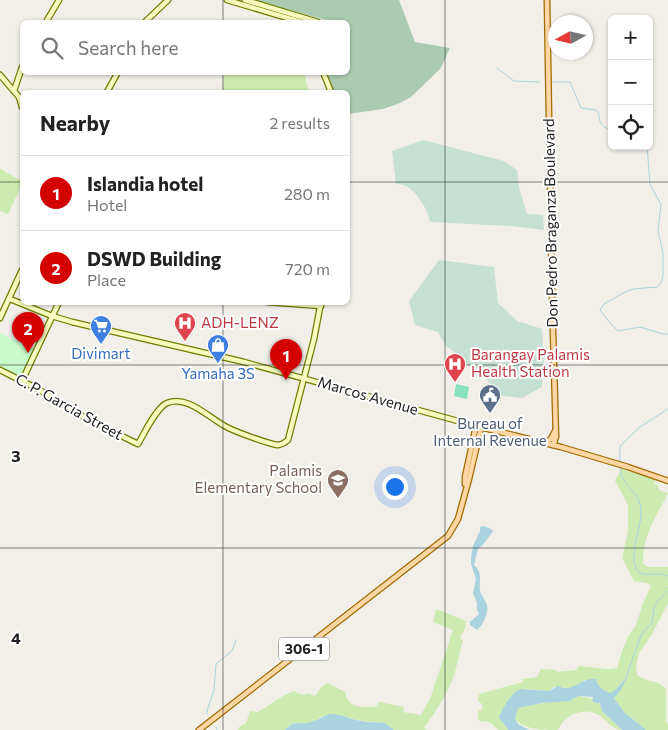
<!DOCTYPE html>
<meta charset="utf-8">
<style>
:root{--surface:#fff;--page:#f6f6f6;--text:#222;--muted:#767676;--line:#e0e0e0;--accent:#d40000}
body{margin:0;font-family:Commissioner,sans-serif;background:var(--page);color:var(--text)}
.controls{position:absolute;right:15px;top:15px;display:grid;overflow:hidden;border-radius:8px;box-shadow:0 1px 4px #0004}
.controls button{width:45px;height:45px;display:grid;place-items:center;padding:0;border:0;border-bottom:1px solid var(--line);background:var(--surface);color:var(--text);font:25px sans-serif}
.compass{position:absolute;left:548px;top:15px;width:45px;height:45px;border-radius:50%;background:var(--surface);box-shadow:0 1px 4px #0004;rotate:262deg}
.you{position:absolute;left:394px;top:486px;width:18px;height:18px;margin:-12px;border:4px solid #fff;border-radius:50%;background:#1a73e8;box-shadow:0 0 0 8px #1a73e833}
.badge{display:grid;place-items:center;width:32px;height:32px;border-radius:50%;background:var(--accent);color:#fff;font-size:16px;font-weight:700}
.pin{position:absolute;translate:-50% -41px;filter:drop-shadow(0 1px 2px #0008)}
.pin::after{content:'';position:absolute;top:26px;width:18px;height:15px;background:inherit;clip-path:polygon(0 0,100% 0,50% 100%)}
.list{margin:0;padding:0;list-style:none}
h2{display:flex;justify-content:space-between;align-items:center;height:65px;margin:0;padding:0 20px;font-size:21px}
h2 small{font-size:16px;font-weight:400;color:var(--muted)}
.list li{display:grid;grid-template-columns:32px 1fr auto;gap:15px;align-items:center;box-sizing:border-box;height:75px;padding:0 20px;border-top:1px solid var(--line)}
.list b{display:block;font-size:19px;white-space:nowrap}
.list p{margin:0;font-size:16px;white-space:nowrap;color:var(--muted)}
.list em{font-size:16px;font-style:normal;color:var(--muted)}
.icon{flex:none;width:28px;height:28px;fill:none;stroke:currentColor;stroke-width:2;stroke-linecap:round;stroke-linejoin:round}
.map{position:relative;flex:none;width:668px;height:730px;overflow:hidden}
.search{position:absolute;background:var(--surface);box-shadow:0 1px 4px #0004;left:20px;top:20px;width:330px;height:55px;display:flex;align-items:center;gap:12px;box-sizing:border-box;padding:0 18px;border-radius:8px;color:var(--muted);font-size:19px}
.panel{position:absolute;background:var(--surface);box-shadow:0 1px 4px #0004;left:20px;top:90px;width:330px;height:215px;border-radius:8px}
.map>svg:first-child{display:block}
</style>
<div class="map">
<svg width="668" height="730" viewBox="0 0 668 730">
<rect width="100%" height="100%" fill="#f2efe9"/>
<g fill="#cdebb0">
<polygon points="224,72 304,73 309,92 223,92"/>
<polygon points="0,169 22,181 22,184 8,214 0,211"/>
<path d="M621,469L656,479L654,484L658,485L659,490L668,493C655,520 644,531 643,563L647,567H668V604L652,634L639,653L636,666L637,675C646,682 659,680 666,689V722L668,724V730H646L624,712L614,698L626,678C619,683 618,691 610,694L601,689L597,684L585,680L572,688L554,687L549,691L527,689L515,692L511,697L502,722L508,730H498L492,724L486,721L481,722L478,719V710L482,711V704L478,701L479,694L523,682L522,679L537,677L541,669L556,670L557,672L576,670L579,666L608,669L617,668L623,648L629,635L636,625L643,603L651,586L647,583L634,581L622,558L628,531V505L615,481Z"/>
<path d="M436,609L466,621L465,628L460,638L463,640C460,651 458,661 455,672C449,692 436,711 424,728L427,730H394L385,723C376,722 367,722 358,720C345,718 339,712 324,716C319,717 315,722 310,723C298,725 295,719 285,730H238L239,727L246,723L250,711L258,712L283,696L294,691C299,694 303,696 308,693L315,696L322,686L328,683L345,692C348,709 362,707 376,707L379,702L404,707L403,712L421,715L431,696L453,630L433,622Z"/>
<path d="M579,696L590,698L596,703H599L604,713L622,730C612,730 607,720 599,715C583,706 564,715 558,730C543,730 524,730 515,719L518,708C538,702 559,703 579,696Z"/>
</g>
<g fill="#c6e0d4">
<path d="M423,140L504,161L517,170L519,187L527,214L543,215L544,230L511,226L430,222C428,210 418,194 408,187C405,185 399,184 396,184L392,151Z"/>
<polygon points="439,260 494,267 498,303 517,321 542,329 544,364 542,387 522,398 502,396 486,379 472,369 456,353 445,345 438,332 415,325 409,301"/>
</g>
<polygon fill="#aacbaf" points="251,0 399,0 415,42 450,48 441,68 411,97 400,103 383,109 348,114 348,92 333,92 325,74 326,73 348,72 348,22 334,22"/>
<polygon fill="#c8facc" points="0,333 35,350 22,377 0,366"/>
<polygon fill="#88e0be" points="456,384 469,387 467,399 454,396"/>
<g fill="#aad3df">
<path d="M484,526L491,529L493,531L483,545L478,549L474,565C483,573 479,580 480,590C481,596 486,600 487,605C489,613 483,625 477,630L470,625V622L479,614L477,610V603L473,593L476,579L471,564V557L473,546L480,531V527Z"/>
<path d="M627,677L620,691L614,698L624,712L646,730H622L601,710L600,703H596L592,701L593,697L579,696L569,701L542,703L518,708L515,719L518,724L529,730H508L499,717L506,703L515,692L520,689L549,691L558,686C573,694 582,676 596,679C598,688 603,690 610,693C618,690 621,682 627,677Z"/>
<path d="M330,714C342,714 346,718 357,720C367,723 376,722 385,723L394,730H285C295,718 300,726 311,722C318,720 323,716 330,714Z"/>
</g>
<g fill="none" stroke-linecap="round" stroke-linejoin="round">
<g stroke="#aad3df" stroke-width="1">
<polyline points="497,68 514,81 539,82"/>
<path d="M553,82H570L581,108L596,110L599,114C599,123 602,129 612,129"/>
<polyline points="647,146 650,184 661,205 658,231 663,252 663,277 661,283 657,287 633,289 625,292 604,304 600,310 611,324 618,331 640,327 663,334 668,334"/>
<path d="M668,409L640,427L620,446C620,454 619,465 621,473C625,488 641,491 641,514C641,529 627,558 638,571C645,578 659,571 668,576"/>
<polyline points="626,678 641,635 652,623 654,608 657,602 668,591"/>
<polyline points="207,714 207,711 214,690 216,664 232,651 236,640"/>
<polyline points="216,727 217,730"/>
</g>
<g stroke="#707d05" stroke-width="7">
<g id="secondary">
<polyline points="227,0 301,22"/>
<polyline points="245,0 318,22"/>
<polyline points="46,22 59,0"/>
<polyline points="145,22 168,0"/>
<polyline points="323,72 331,92"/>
<polyline points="0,75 19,97 22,107"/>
<polyline points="14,91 22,67"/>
<polyline points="107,92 118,72"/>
<polyline points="10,299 52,316 72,322 244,362 476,426"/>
<polyline points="267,302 321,306"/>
<polyline points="0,318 22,270"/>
<path d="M0,370L38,389L89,420L138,444C144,434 156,408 167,403C187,395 207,416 223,425C232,431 267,443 277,445C282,445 284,443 288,440L314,339L321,302"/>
<polyline points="22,381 59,302"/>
</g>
</g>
<g stroke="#a06b00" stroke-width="7">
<g id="primary">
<polyline points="547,0 552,296 556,437 553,445"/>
<polyline points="544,444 551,439 555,431"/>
<polyline points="465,484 465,477 476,426 561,447 628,467 668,481"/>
<polyline points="199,730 448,536 458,519 469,479 481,428"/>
</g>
</g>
<use href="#secondary" stroke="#f7fabf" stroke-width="4.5"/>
<use href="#primary" stroke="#fcd6a4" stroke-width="4.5"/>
</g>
<path fill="none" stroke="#222" stroke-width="1" stroke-opacity="0.55" d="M223,0V22M445,0V730M223,72V92M0,182H22M348,182H668M223,302V730M0,365H668M0,548H668"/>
<defs>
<g id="hospital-pin" transform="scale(1.125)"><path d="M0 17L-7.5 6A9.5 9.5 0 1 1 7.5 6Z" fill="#e0444e" stroke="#fff"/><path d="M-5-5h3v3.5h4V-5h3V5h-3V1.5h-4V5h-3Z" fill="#fff"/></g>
<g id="supermarket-pin" transform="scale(1.125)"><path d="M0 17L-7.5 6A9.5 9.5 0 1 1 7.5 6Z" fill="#3f7fe0" stroke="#fff"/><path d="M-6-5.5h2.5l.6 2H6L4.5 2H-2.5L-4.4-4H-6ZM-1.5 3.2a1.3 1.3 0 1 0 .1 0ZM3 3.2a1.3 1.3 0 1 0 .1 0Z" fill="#fff"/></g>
<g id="shop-pin" transform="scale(1.125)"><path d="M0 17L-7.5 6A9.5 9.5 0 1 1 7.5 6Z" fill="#3f7fe0" stroke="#fff"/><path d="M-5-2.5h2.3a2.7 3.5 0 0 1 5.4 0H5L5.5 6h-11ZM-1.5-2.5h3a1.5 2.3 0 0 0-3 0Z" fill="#fff"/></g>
<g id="civic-pin" transform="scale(1.125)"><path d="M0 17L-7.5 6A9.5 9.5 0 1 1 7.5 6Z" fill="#5c6f8a" stroke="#fff"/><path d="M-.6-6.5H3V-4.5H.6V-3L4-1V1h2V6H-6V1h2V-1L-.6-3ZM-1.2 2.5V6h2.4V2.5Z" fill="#fff"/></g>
<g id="school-pin" transform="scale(1.125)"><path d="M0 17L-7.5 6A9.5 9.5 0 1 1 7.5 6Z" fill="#8d6e63" stroke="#fff"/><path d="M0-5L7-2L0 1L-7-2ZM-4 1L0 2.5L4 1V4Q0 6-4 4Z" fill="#fff"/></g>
</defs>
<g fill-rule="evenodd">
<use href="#hospital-pin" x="185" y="323"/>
<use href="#supermarket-pin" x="101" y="326"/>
<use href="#shop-pin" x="218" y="345"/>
<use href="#hospital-pin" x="455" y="364"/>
<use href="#civic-pin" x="490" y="395"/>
<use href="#school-pin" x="338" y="480"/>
</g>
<g text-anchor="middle" stroke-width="4" stroke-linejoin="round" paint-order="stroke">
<rect fill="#fff" stroke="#646464" stroke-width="1" x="279" y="637.5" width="50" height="23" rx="4"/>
<g font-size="14" font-weight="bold" fill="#222">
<text x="304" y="654">306-1</text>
</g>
<g font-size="15" fill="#222" stroke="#fff">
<text transform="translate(551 223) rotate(-91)" y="5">Don Pedro Braganza Boulevard</text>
<text transform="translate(368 396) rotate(16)" y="5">Marcos Avenue</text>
<text transform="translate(69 407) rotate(29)" y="5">C. P. Garcia Street</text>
</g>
<g font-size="15" fill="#be3a42" stroke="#fff" text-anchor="start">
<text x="201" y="328">ADH-LENZ</text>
<text x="471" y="360">Barangay Palamis<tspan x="471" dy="17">Health Station</tspan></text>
</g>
<g font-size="15" fill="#366cbe" stroke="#fff">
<text x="101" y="359">Divimart</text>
<text x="218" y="379">Yamaha 3S</text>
</g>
<g font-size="15" fill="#4e5e75" stroke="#fff">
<text x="490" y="429">Bureau of<tspan x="490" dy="17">Internal Revenue</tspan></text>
</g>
<g font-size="15" fill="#785e54" stroke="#fff" text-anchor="end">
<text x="322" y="476">Palamis<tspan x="322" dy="17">Elementary School</tspan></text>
</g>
</g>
<g font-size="16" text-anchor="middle" font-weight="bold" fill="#222" stroke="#fff" stroke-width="4" stroke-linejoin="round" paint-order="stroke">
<text x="16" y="462">3</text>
<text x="16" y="644">4</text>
</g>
</svg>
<div class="controls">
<button>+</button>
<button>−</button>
<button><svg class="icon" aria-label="locate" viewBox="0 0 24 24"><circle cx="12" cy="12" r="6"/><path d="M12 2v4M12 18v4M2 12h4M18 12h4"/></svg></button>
</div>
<svg class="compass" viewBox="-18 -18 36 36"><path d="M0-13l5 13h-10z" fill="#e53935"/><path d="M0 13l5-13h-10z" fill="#767676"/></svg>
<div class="you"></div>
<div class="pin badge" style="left:286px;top:380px">1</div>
<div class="pin badge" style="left:28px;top:353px">2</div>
<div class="search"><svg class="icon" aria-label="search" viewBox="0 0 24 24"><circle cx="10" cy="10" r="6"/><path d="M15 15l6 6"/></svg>Search here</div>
<section class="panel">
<h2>Nearby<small>2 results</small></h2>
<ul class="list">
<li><span class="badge">1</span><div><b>Islandia hotel</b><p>Hotel</p></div><em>280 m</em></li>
<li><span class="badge">2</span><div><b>DSWD Building</b><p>Place</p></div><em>720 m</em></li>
</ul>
</section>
</div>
